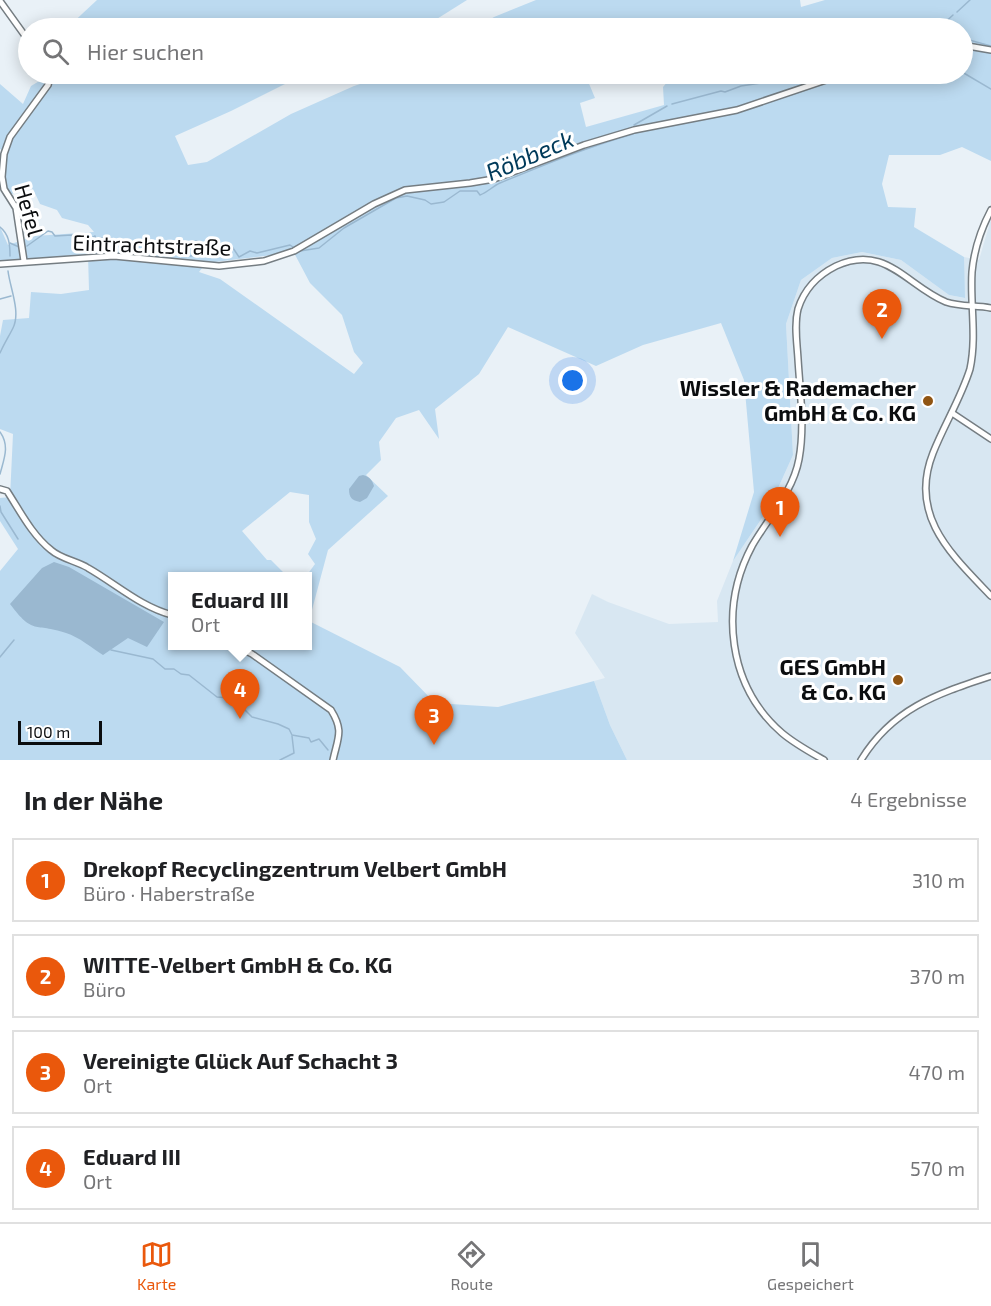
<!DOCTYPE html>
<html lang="de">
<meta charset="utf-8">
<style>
:root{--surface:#fff;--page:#f6f6f6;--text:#202124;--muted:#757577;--line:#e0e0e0;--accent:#ea580c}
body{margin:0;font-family:"Exo 2",sans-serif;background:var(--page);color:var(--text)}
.scale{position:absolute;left:18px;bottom:15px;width:84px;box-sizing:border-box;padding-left:6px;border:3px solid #0b0d0f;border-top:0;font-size:16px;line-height:21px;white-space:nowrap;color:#0b0d0f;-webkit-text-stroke:4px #fff;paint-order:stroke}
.you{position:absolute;left:573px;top:381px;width:21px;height:21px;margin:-15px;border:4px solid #fff;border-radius:50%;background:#1a73e8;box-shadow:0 0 0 9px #1a73e833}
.badge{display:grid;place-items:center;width:39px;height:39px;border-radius:50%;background:var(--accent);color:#fff;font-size:20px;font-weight:700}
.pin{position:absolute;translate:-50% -50px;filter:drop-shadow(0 2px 3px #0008)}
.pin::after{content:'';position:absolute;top:32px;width:21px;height:18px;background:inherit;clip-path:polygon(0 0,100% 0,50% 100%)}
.popup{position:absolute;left:168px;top:572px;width:144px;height:78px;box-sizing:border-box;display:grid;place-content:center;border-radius:0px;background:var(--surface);filter:drop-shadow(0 2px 4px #0005);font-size:20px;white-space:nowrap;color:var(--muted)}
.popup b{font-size:22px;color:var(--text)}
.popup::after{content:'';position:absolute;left:50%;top:100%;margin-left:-12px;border:12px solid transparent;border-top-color:var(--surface)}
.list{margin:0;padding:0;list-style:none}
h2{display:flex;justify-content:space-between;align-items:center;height:78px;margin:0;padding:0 24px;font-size:26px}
h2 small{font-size:20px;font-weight:400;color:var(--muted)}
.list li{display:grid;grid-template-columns:39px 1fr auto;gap:18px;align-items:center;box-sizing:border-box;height:84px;margin:0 12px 12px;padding:0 12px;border:2px solid var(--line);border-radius:0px}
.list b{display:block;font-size:22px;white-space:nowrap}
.list p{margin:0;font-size:20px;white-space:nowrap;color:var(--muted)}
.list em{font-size:20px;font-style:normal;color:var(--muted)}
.icon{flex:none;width:33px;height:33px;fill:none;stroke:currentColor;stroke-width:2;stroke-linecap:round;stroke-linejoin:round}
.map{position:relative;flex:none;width:991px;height:760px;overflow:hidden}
.search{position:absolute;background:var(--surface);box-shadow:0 3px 15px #0003;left:18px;right:18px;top:18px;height:66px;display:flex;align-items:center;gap:15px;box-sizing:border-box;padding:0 21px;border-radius:33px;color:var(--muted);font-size:22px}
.sheet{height:462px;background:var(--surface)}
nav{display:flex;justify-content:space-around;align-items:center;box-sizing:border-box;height:84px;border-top:2px solid var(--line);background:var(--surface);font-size:16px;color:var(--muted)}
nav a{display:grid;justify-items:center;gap:3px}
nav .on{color:var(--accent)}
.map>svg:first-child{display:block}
</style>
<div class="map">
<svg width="991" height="760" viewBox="0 0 991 760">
<rect width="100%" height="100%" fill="#e9f1f7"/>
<polygon fill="#d8e7f2" points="991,219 991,760 627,760 610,725 594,681 605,678 575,633 592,594 608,602 669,624 718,622 717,601 733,561 770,506 793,455 786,324 801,280 832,258 862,252 901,260 949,295 964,298 964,257 979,260"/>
<g fill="#bcdaf0" fill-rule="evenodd">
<polygon points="97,0 467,0 432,22 411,28 67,28"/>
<path d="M536,0H800L801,7L825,0H991V161L962,147L940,155H889L882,184L888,207L916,208L914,227L964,257L965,298L949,295L901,260L862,252L832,258L801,280L786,324L793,455L770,506L733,561L754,492L744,380L721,323L643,345L596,366L508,327L479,374L435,409L439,439L419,410L396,418L379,442L381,460L366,475L388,496L328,550L309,621L400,667L435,703L498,707L594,681L610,725L627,760H0V571L18,549L0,521V498L10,497L13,434L0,429V336L3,320L29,318L31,292L61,294L89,290L88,255L22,259L0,264V227L8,245L35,236L94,232L88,225L62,218L57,210L40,204L33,189L25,187L10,195L4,181L6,152L0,149V84L23,104L31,86L51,74H305L231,111L175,136L188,165L207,162L291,114L354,86L390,74H585L595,98L580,103L586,127L664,105L663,87L674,74H962V28H663L658,18L629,28H476L494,17ZM292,249L310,283L342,315L354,352L363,363L354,374L220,279L199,272L206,263L281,254ZM290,492L309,495V522L316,539L308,554L315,564L307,575L311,587L308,595V646H172V576H293L290,573L286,575L271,560H267L242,531Z"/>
</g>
<g fill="#9ab8d0">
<path d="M363,475C370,477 372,480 374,486L367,498L360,502C352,500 349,498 349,489L359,476Z"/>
<path d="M54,562L69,567L164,622L147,647L128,638L103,655C92,648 79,637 66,633C34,622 34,636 10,604L42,568Z"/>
</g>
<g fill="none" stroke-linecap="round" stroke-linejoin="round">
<g stroke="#9ab8d0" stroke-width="1.5">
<polyline points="957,12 970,0"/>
<polyline points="939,28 953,15"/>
<polyline points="962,38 991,46"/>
<polyline points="962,72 991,89"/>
<polyline points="672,104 721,91 725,92 741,86 761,83 784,76 808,76 813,74"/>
<polyline points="634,125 667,106"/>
<path d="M0,227C9,234 10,244 10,256"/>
<polyline points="10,243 19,247"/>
<path d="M27,246L48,231L52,232L55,236L72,235L87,241L95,236L96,239C108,236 120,239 128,248L147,251L149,254L159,251L191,256L196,255L198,247L196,241L210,245L214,244L218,247L225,246L230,250L233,248L239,257L250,251L257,253L290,245L296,249"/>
<path d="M300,251L319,248L344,228L396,198L407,196L425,200L431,204L444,202L460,191H477L480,195C488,192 493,186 500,183C544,165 587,147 633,134"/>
<polyline points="0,299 11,296"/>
<path d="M0,353C4,344 9,336 13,328C21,312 10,288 8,271"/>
<path d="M0,432C10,446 4,459 0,474"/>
<polyline points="0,506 1,512 18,539"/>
<polyline points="111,650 153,659 165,669 174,669 181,674 189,675 217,697 229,698 241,706 252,717 278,724 289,729 292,735 309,738 311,742 319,739 328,750"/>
<polyline points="0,657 14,640"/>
<polyline points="280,760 294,753 292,736"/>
</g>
<g stroke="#757d82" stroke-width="8">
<g id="minor">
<polyline points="0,1 28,40"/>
<polyline points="962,45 991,50"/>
<path d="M991,210C981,229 974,250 972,272C970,304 977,336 970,369C961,398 944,425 933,453C908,516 952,555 991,596"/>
<polyline points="24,261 16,208 4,189 2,177 4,154 10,137 48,85 51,74"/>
<polyline points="0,264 114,256 219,266 264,261 294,251 374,204 405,190 470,183 494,179 584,145 634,130 737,110 844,74"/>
<polyline points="952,413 991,439"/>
<path d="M0,489L7,491C20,511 32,535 51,550C61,559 77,561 88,568C116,584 141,607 172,615"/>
<path d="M236,646L252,654L331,710C344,731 338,737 333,760"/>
<path d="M824,760C810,752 795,744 782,733C728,686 719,608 752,546C768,518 793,492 799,459C805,426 800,392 798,359C797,342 794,325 798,309C804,290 818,275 836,266C885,243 907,286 946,302C961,307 976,305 991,308"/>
<path d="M861,760C893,708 937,694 991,676"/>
</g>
</g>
<use href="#minor" stroke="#fff" stroke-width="5"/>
</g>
<g fill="#905513" stroke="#fff" stroke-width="2">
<circle cx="928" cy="401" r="6"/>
<circle cx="898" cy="680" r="6"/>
</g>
<g text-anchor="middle" stroke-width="6" stroke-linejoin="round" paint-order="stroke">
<g font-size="22" fill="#0b0d0f" stroke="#fff">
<text transform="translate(29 210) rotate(74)" y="8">Hefel</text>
<text transform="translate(152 245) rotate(2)" y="8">Eintrachtstraße</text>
</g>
<g font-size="22" font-weight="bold" fill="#0b0d0f" stroke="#fff" text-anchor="end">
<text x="916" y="396">Wissler &amp; Rademacher<tspan x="916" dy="25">GmbH &amp; Co. KG</tspan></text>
<text x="886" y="675">GES GmbH<tspan x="886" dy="25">&amp; Co. KG</tspan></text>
</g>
<g font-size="24" font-style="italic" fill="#003a5a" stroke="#fff">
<text transform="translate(530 156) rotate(-23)" y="8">Röbbeck</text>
</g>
</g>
</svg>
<div class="scale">100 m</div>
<div class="you"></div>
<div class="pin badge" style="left:780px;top:537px">1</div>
<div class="pin badge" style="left:882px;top:339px">2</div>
<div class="pin badge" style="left:434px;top:745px">3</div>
<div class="pin badge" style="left:240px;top:719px">4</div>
<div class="popup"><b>Eduard III</b>Ort</div>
<div class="search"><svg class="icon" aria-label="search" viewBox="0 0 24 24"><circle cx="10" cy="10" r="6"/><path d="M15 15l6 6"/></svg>Hier suchen</div>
</div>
<section class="sheet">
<h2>In der Nähe<small>4 Ergebnisse</small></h2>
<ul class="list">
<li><span class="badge">1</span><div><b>Drekopf Recyclingzentrum Velbert GmbH</b><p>Büro · Haberstraße</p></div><em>310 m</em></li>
<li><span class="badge">2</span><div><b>WITTE-Velbert GmbH &amp; Co. KG</b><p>Büro</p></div><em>370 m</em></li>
<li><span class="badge">3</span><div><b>Vereinigte Glück Auf Schacht 3</b><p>Ort</p></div><em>470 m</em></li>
<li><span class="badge">4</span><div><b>Eduard III</b><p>Ort</p></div><em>570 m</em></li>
</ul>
</section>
<nav>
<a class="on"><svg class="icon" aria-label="map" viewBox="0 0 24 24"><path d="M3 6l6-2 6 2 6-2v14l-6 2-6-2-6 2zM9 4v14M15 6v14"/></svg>Karte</a>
<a><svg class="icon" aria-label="directions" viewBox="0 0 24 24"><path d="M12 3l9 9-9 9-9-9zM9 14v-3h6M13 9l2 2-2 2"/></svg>Route</a>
<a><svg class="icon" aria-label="saved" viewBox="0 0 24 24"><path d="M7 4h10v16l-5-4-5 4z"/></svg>Gespeichert</a>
</nav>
